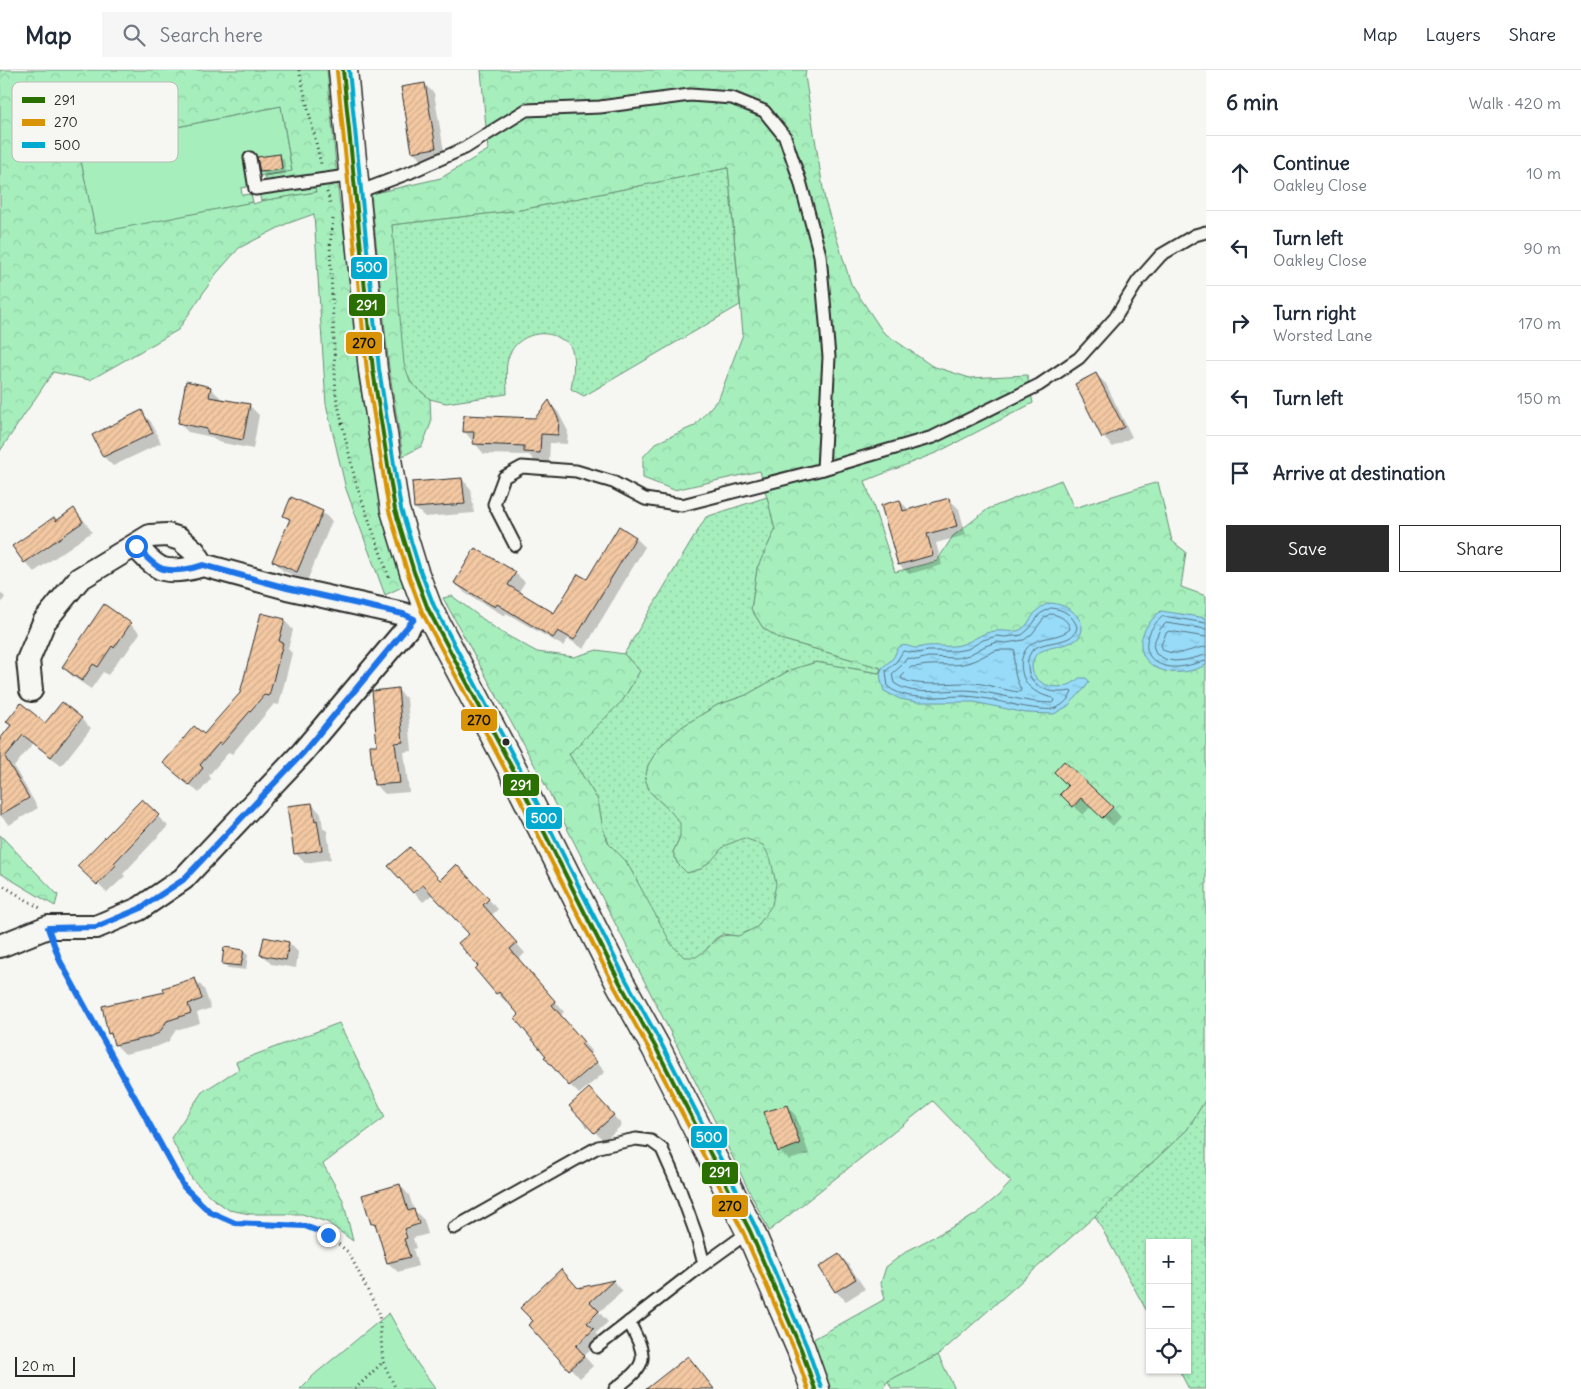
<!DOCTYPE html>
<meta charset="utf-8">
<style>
:root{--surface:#fff;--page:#f6f6f7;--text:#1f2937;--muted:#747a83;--line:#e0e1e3;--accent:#2b2b2b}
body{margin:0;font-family:Delius,sans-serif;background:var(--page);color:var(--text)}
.controls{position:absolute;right:15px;bottom:15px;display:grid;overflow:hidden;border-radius:0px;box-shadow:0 1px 4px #0004}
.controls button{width:45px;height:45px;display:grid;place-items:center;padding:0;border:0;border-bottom:1px solid var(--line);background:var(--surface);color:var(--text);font:25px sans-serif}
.scale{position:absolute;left:15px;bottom:12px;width:60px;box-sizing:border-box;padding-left:5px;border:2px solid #2b2b2b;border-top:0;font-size:14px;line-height:18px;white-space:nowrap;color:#2b2b2b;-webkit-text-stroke:4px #f6f6f2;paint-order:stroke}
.stop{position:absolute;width:15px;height:15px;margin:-11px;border:4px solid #1a73e8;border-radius:50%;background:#fff}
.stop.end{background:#1a73e8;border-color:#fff;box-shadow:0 1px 5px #0008}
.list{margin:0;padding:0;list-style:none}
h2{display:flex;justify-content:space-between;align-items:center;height:65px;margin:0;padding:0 20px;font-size:21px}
h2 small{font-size:16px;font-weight:400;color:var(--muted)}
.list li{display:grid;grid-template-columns:32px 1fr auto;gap:15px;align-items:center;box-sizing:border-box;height:75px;padding:0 20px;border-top:1px solid var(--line)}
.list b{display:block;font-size:19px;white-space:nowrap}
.list p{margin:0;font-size:16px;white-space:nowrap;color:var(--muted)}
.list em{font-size:16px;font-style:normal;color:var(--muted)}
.actions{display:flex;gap:10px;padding:15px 20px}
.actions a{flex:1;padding:11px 0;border:1px solid var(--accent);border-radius:0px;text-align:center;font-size:18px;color:var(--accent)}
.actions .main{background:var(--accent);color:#fff}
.icon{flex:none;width:28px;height:28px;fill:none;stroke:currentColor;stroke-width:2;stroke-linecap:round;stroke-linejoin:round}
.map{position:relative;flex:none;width:1206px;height:1319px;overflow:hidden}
header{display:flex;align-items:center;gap:30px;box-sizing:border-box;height:70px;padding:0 25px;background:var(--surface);border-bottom:1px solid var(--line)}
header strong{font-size:24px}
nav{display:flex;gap:28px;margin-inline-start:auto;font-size:18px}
.search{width:350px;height:45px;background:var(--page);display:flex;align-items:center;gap:12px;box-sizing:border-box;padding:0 18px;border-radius:0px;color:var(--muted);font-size:19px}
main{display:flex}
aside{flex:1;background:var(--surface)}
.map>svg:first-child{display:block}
</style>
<header>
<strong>Map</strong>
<div class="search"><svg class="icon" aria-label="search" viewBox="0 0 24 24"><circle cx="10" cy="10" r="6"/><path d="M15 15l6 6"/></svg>Search here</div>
<nav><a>Map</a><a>Layers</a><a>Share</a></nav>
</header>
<main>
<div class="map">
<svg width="1206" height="1319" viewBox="0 0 1206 1319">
<defs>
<pattern id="forest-crowns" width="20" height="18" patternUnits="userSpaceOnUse" patternTransform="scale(1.25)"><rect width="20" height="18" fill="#a6efbd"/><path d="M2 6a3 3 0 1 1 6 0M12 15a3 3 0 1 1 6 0" fill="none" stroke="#8fcda3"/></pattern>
<pattern id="park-dots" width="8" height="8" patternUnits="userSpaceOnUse" patternTransform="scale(1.25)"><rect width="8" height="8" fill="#a6efbd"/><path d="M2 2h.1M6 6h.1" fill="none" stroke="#8fcda3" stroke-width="1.8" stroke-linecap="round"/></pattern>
<pattern id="water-ripples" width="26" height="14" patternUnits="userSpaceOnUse" patternTransform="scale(1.25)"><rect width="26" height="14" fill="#97dbf9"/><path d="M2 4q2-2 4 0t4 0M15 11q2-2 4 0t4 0" fill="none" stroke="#82bcd6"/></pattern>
<pattern id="building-hatch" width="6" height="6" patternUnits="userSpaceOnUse" patternTransform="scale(1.25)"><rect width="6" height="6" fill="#f3c8a2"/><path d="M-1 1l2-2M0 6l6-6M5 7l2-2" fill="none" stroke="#d0ac8c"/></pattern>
</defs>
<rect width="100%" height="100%" fill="#f6f6f2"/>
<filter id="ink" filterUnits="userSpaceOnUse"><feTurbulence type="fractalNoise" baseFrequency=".02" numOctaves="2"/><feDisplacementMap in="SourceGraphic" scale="10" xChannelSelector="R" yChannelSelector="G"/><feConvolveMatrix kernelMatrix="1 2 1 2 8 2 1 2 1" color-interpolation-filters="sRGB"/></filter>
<g filter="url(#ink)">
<g fill="#a6efbd" stroke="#688d74">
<polygon points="281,36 292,102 258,106 258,102 282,99 280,84 255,88 254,82 246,83 251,116 241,118 242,125 251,124 253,132 96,164 78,77"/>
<polygon points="315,115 316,122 261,131 259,123"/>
<polygon points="389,1243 417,1293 436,1319 300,1319 315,1304"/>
<polygon points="938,1285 955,1319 892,1319 888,1311"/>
</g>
<g fill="url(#forest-crowns)" stroke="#688d74" fill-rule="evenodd">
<path d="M0,0H327L339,128L349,200L359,310L383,442L406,515L385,525L346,419L326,334L314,144L286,154L239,178L216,204L178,260L90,310L53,302L0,381ZM281,36L292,101L264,106L265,114L313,107L316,122L261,131L260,132L253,134V132L96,163L78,77Z"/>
<path d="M481,0H806L805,6L825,131L851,214L883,262L932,296L970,308L1027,305L1033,333L938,382L865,411L895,502L937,491L953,466L988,439L1061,410L1074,438L1158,412L1172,471L1186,482L1181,517L1206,526V1029L1187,1060L1095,1146L938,1285L888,1311L882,1319H825L810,1271L885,1229L881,1213L886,1197L907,1181L975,1145L998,1126L1011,1112L933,1031L769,1161L696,1013L540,705L443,528L452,526L499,561L537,582L574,587L597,580L624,584L640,601L623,630L569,684L598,730L603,758L609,774L626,791L649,831L706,880C718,866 720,864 738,866L712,790L701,799L687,803L677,793L673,782L680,766L671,742L650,722L645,709L648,695L659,677L683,656L717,635L746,625L790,600L816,592L879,603L881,598L780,569L763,558L751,539L757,498L775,460L760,401L674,420L643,408V387L656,373L694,356L719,328L743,264L728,98L521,140L392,155L411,313L430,329L431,353L422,376L403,386L389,298L371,124L441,108L488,80Z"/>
<polygon points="0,765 58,825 55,836 0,803"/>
<polygon points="339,953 385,1047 323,1094 343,1130 353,1171 327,1152 302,1144 250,1144 229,1140 212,1128 192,1109 171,1068 202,1022 239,999 236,992"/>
</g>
<g fill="url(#park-dots)" stroke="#688d74">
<path d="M728,98L740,235L584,326L571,319C573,306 577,283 568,273C566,271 563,270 561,269C542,257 514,266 508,289C505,298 507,314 507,324L446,333L430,329L411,313L404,294L392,155L521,140Z"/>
<polygon points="767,427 775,460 757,498 751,539 763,558 780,569 881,598 879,603 816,592 790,600 746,625 717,635 683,656 659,677 648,695 645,709 650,722 671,742 680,753 680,766 673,782 677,793 687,803 701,799 712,790 724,776 744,768 763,775 771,790 776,814 772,835 757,857 738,866 723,864 715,869 706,880 696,887 684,887 672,875 626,791 609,774 603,758 598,730 569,684 623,630 640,601 624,584 706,447"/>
<polygon points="1206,1029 1206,1319 1189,1319 1179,1300 1187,1300 1187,1173 1150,1173 1150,1247 1095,1146 1187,1060"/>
</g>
<g fill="url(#water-ripples)" stroke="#6c95a7">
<path d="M1051,533C1059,534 1065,536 1072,541C1077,545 1081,550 1082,557C1083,581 1041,572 1034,588C1023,613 1061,627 1079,608H1086L1089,611L1086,617L1068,636L1054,644L1026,643L974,632H917L900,629L884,621C882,613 877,602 884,596C887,593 891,591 893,588C896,584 896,578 901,576C907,574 911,578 916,578C920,578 924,576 927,576C936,575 945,577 954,576C970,575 981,561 997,561C1005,560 1012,563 1020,560C1032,554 1031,538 1051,533Z"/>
<path d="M1161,541L1206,548V595C1158,619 1114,580 1161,541Z"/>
</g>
<g fill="#0003">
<polygon points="424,14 434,23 445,87 422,91 413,81"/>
<polygon points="280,85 284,90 286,104 266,106 261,102"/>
<polygon points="1096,304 1106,314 1132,367 1113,377 1103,367"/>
<polygon points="210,318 220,327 219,330 250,336 259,345 253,379 218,372 212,367 188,362 179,353"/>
<polygon points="549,332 558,342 568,361 567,374 550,373 549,392 535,391 529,385 484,384 464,361 535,349"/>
<polygon points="141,342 151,352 161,373 113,396 104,387 93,365"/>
<polygon points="462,409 471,419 474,443 425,447 415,438"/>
<polygon points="949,429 959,439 966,465 936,473 942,495 909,504 899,495 883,436 900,431 909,440"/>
<polygon points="73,440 83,449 92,462 34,502 25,492 53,448 57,452"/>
<polygon points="322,442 332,451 307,511 283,501 274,491 290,451 285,446"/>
<polygon points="619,458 636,468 645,477 584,579 568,569 563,576 506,543 505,546 465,523 456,513 515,503 525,512 518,523 555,544 587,511"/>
<polygon points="0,522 5,527 0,535"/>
<polygon points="284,550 293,560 288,579 292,583 279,635 274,634 232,684 229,682 209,705 211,709 199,723 175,703 241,624"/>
<polygon points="130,554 140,563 124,586 122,585 108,605 103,602 91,619 73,607 63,597"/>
<polygon points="397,619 407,629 412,681 404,682 409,722 385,724 376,715 378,676"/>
<polygon points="81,649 91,658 61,696 33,673 14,697 38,738 9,755 0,745 0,671 45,655"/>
<polygon points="1070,716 1112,737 1121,747 1113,756 1091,736 1083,745 1062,724"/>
<polygon points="142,731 168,756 123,804 125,806 107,823 79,796"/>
<polygon points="312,734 321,744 323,758 327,761 331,789 305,793 295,783"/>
<polygon points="390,796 440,811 456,796 498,839 492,845 525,883 519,889 564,942 560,946 592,982 590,984 605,1002 579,1024 570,1015 521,945 509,931 506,932 497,923 480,896 471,864 433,824 423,832"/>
<polygon points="289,873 298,882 296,898 271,894 262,884"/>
<polygon points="243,881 248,885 246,900 228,898 223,893"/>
<polygon points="195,909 204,919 211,938 197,943 200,953 176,960 168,972 156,977 125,984 115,974 114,968 109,963 166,922"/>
<polygon points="598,1029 622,1055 604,1071 595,1062"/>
<polygon points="787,1036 796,1046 809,1084 789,1090 780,1081"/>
<polygon points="400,1115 409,1125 414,1140 424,1150 428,1164 413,1168 416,1178 413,1179 418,1196 398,1202 388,1193 378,1159 372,1153"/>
<polygon points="839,1185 849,1195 865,1219 846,1231 836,1222 821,1197"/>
<polygon points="614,1212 623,1221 599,1242 608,1252 596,1263 602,1270 584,1286 593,1296 580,1308 530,1255 578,1219"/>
</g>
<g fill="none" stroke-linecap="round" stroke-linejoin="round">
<g stroke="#56717d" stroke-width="1">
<path d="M1051,538C1063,539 1073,545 1077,557C1074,577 1041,568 1031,582C1028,587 1027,592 1028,597C1029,618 1052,625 1070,621L1072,622C1070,629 1060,638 1052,639C1049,640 1044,639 1041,639C1018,637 998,630 976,627C947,623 913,635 888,617L886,601L897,591L903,581L917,583L928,581H956L968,579L983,570L997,566L1005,567L1022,565L1029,559L1040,544Z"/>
<path d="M1050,544C1058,544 1069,550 1070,559C1057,571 1032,564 1024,583C1020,590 1021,599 1023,606C1027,619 1040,625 1053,628L1054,631L1052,633C1026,633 1002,624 976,621C950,617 916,629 894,613L892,604L902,595L907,588L917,590L928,587L957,588L969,585L985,576L997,572L1006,573L1024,570L1032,564L1044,548Z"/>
<path d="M1206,553L1163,546C1142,563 1138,593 1171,597C1185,598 1194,593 1206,591"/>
<polyline points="1206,559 1166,553 1160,559 1153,575 1156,584 1165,589 1174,591 1186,590 1206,585"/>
<path d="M1206,567L1169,561L1166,563L1161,575L1163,580C1180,588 1190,578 1206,577"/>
<path d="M998,580H1013L1015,581C1013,595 1014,607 1021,619L1020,622C1005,621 989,614 974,613C957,612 914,618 901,608L902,606L911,597C918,597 923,595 930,595C945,594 959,597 973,591C982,588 989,582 998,580Z"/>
</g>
</g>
<g fill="url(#building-hatch)" stroke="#2b2b2b">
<polygon points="425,13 436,78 412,82 401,17"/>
<polygon points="280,84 282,99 260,102 257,87"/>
<polygon points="1096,303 1124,357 1102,368 1075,314"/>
<polygon points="186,311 211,317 209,327 250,334 243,370 207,363 207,359 178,353"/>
<polygon points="549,330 559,350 558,365 541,364 540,383 524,382 524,376 473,374 474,362 463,362 464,345 535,348"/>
<polygon points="142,340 153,363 103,387 92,365"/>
<polygon points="462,408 465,434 414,438 412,412"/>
<polygon points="291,427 323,441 297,502 272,491 290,449 283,446"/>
<polygon points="949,428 957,456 927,464 933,485 898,495 881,435 900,430 903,441"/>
<polygon points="74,438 83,452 24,493 12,476 54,447 56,451"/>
<polygon points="619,456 636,467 574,570 558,561 553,568 497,534 495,537 454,513 475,478 516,502 508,515 554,543 578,504 587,509"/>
<polygon points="104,534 131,553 114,578 112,576 98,597 93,594 82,611 62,597"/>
<polygon points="261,543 285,549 279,571 283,573 269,626 264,625 221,675 219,673 200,695 203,698 189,715 163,693 194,656 204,664 240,623"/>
<polygon points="398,618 403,672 395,673 400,713 374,715 370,675 377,675 372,621"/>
<polygon points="62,632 82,648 51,687 23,665 5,687 29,728 0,745 0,669 11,655 6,652 21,633 45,653"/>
<polygon points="1064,691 1113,737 1102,748 1081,728 1073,737 1060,724 1068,716 1054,702"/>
<polygon points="142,729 159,745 114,793 116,795 97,815 77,796"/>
<polygon points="312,733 315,751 317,750 322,780 294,784 287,736"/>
<polygon points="410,777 440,810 456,794 489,829 483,835 517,873 510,879 556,932 552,935 584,972 581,974 597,992 569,1016 544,987 546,986 515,949 519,945 499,922 496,924 475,899 478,896 458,873 469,864 423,815 413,823 388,796"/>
<polygon points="264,867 289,872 286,890 260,885"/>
<polygon points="224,877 244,880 241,896 222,894"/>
<polygon points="195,908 202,929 188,934 191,943 167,951 159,963 146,968 114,975 111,963 108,964 102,936 165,922 163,918"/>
<polygon points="589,1018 614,1045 594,1063 569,1036"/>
<polygon points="787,1035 800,1074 778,1082 764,1042"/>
<polygon points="400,1114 408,1141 414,1139 419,1154 404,1159 407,1168 404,1169 410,1187 387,1193 375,1153 371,1154 362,1125"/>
<polygon points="839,1184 856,1209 835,1222 819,1197"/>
<polygon points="561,1199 578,1218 614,1210 590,1232 599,1241 587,1253 594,1259 576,1276 585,1286 569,1300 528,1255 533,1251 520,1238"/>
<polygon points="688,1286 714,1319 646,1319"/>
</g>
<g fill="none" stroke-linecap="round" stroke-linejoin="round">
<g stroke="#2b2b2b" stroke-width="15">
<g id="lane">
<polyline points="250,88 255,119 354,105"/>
<polyline points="356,123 411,102 465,78 526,40 600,37 690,25 732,28 764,41 785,67 800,111 820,185 829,287 823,399 682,435 645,429 613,412 576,401 522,397 504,407 494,434 515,475"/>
<polyline points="823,399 933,367 1039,315 1079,288 1115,248 1138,211 1161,185 1195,165 1206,162"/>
<polyline points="454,1158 598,1077 636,1069 651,1071 662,1079 680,1120 696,1164 704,1194"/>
<polyline points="597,1277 696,1200 750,1161"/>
<path d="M615,1319C649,1293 648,1289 629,1252"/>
</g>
</g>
<g stroke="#2b2b2b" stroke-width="26">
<g id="street">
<path d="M136,476C142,483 154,496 163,499C175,502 192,499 203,495"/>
<polyline points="31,620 28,590 44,552 79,509 150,466 167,465 180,469 194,481 203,495 287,518 403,544 415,549"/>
<polyline points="0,876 48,857 96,857 139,839 183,809 302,683 415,549 428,539"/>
</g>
</g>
<g stroke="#2b2b2b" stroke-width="31">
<polyline id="highway" points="343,0 373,300 395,440 414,502 428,539 513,700 620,913 656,978 750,1161 801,1279 815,1319"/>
</g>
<g stroke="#2b2b2b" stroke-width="3" stroke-dasharray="1 4" stroke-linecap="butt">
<polyline points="299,0 321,94"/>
<polyline points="327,122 331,135"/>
<polyline points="333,149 330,176 336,326 355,410 389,507"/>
<polyline points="0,814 40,838"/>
<polyline points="55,877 60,891 184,1117 210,1142 235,1153 305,1156 328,1165 349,1183 379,1243 383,1292 396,1319"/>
<polyline points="355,1319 383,1292"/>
</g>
<use href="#lane" stroke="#f6f6f2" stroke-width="11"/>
<use href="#street" stroke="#f6f6f2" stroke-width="22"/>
<use href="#highway" stroke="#f6f6f2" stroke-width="28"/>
<g stroke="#f6f6f2" stroke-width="8">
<polyline id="bus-1" points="343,0 373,300 395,440 414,502 428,539 513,700 620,913 656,978 750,1161 801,1279 815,1319"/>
</g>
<g stroke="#f6f6f2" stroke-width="8">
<polyline id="bus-2" points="337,1 367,301 389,441 408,504 422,542 507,703 614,916 650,981 744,1164 795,1281 808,1319"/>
</g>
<g stroke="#f6f6f2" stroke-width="8">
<polyline id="bus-3" points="349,0 379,299 401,439 420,500 434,536 519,697 626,910 662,975 756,1158 807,1277 821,1317"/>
</g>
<use href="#bus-1" stroke="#297000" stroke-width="4"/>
<use href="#bus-2" stroke="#d89406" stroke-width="4"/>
<use href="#bus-3" stroke="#00a9ce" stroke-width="4"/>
</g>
</g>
<g fill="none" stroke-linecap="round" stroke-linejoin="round" filter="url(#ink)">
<path stroke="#1a73e8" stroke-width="6" d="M136,476C142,483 154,496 163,499C175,502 192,499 203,495L287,518L403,544L414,549L302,684L183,810L139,839L96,857L48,858L60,891L184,1117L210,1142L235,1153L305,1156L328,1165"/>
</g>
<circle fill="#2b2b2b" stroke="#f6f6f2" stroke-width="2" cx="506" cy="672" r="4.5"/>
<rect x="12" y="12" width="166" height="80" rx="8" fill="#f6f6f2" stroke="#b9b9b6" stroke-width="1"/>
<rect x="22" y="27" width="23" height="6" fill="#297000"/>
<rect x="22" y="49" width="23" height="7" fill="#d89406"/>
<rect x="22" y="72" width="23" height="6" fill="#00a9ce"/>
<g font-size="14" fill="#2b2b2b">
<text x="54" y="35">291</text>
<text x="54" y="57">270</text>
<text x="54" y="80">500</text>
</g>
<g stroke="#f6f6f2" stroke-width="2">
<rect x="350" y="186" width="38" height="24" rx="5" fill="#00a9ce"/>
<rect x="348" y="223" width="38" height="24" rx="5" fill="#297000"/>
<rect x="345" y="261" width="38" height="24" rx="5" fill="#d89406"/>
<rect x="460" y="638" width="38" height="24" rx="5" fill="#d89406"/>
<rect x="502" y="703" width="38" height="24" rx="5" fill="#297000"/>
<rect x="525" y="736" width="38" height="24" rx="5" fill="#00a9ce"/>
<rect x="690" y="1055" width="38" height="24" rx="5" fill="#00a9ce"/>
<rect x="701" y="1091" width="38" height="24" rx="5" fill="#297000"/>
<rect x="711" y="1124" width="38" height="24" rx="5" fill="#d89406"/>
</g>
<g font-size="14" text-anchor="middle" font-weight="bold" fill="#fff">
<text x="369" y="202">500</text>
<text x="367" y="240">291</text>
<text x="521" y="720">291</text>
<text x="544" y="753">500</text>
<text x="709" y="1072">500</text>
<text x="720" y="1107">291</text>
</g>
<g font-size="14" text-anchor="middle" font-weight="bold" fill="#111">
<text x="364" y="278">270</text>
<text x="479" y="655">270</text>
<text x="730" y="1141">270</text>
</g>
</svg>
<div class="controls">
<button>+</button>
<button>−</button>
<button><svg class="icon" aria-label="locate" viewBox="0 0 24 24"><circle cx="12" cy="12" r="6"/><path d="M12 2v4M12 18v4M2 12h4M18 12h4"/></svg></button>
</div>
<div class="scale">20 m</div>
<div class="stop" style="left:136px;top:476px"></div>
<div class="stop end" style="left:328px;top:1165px"></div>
</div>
<aside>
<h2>6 min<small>Walk · 420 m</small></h2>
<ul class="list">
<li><svg class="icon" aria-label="ahead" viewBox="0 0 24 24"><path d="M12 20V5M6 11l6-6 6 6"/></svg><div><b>Continue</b><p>Oakley Close</p></div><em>10 m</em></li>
<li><svg class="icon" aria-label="left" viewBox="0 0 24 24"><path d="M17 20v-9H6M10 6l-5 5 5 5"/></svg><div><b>Turn left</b><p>Oakley Close</p></div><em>90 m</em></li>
<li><svg class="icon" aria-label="right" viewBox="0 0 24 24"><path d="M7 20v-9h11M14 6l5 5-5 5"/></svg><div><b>Turn right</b><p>Worsted Lane</p></div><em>170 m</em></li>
<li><svg class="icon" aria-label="left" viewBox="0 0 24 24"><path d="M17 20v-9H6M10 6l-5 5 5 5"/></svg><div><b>Turn left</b></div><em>150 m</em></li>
<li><svg class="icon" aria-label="arrive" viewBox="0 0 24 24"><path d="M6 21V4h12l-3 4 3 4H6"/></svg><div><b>Arrive at destination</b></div></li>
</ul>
<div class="actions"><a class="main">Save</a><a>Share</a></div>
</aside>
</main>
